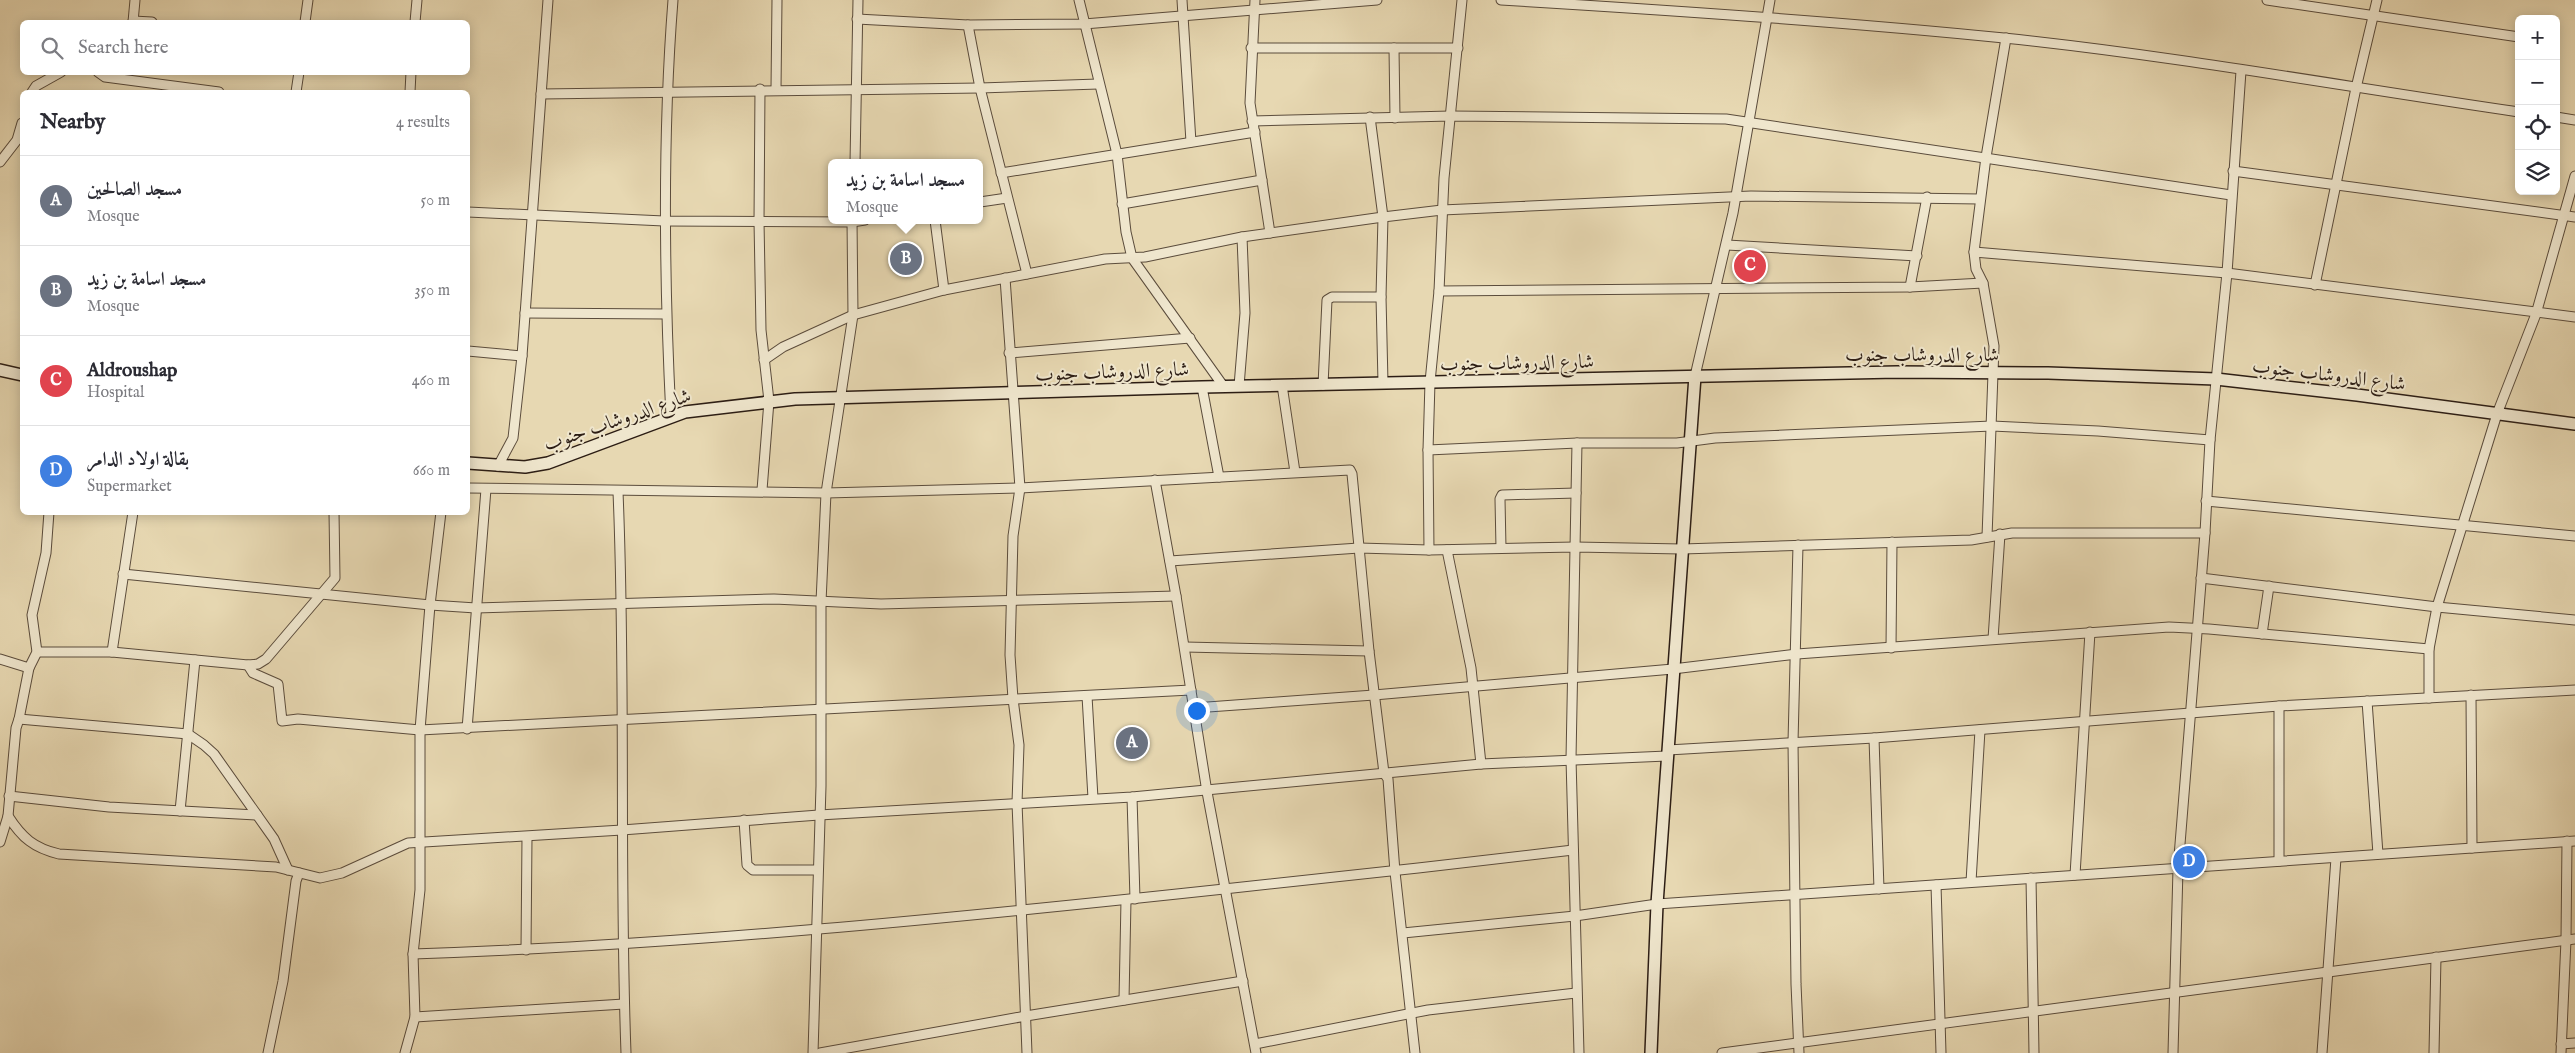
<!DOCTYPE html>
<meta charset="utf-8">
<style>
:root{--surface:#fff;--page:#f7f7f7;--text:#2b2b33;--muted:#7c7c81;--line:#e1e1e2;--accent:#8f2418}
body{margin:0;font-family:"IM FELL English",Amiri,serif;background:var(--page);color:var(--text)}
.controls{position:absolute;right:15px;top:15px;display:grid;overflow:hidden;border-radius:8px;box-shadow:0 2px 12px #0003}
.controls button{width:45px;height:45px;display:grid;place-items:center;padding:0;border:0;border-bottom:1px solid var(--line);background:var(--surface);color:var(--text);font:25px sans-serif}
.you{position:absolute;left:1196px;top:710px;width:18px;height:18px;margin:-12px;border:4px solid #fff;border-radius:50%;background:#1a73e8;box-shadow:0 0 0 8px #1a73e833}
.badge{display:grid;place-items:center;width:32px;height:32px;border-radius:50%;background:var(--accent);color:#fff;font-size:16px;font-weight:700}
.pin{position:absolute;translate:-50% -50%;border:2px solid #fff;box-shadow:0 1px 5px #0006}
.popup{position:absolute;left:828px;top:159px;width:155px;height:65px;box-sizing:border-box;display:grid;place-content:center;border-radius:8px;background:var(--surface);filter:drop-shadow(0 1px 4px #0005);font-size:16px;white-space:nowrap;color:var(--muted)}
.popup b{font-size:19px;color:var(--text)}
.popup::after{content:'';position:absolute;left:50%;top:100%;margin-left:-10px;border:10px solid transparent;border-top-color:var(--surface)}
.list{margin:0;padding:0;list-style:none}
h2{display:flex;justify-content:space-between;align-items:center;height:65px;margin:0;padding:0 20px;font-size:21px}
h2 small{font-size:16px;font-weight:400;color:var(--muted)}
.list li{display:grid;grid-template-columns:32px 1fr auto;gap:15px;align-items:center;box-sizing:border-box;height:90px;padding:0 20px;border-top:1px solid var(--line)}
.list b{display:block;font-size:19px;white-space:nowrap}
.list p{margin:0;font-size:16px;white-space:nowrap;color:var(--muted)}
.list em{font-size:16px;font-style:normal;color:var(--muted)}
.icon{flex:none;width:28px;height:28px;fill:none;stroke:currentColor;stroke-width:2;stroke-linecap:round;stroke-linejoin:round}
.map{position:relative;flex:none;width:2575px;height:1053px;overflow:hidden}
.search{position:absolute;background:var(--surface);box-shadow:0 2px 12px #0003;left:20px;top:20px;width:450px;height:55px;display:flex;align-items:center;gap:12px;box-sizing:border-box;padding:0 18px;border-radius:8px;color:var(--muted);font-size:19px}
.panel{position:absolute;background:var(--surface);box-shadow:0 2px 12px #0003;left:20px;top:90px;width:450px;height:425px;border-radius:8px}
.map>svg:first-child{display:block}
</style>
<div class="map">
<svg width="2575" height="1053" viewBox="0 0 2575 1053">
<rect width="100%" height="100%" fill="#e7d8b2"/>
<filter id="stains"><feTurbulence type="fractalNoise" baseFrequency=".004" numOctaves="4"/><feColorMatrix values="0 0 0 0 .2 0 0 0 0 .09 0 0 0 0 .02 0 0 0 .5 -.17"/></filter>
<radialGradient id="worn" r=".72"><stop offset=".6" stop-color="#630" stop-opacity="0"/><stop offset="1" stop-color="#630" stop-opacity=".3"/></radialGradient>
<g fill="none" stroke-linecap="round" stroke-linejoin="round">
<g stroke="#5b4c3c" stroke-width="11">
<g id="street">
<polyline points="1079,0 1117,154 1126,232 1132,258 1224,387"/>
<polyline points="1182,0 1191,142"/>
<polyline points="1255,0 1250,103 1270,233"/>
<path d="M1501,0C1669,10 1837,21 2004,38C2176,56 2347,87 2519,112"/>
<polyline points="2267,0 2519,37"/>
<polyline points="857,19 968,25 1084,24 1377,0"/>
<polyline points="133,21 152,22"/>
<polyline points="133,22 135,0"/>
<polyline points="305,22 308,0"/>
<polyline points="415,22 417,0"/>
<polyline points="968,25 980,88 1027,274"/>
<polyline points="1251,48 1458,48"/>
<polyline points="1394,48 1395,118"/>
<polyline points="98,72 105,77 219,92"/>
<polyline points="760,89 759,221 761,330 769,401 762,490"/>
<polyline points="776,89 777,0"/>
<polyline points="32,92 36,86 61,72"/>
<polyline points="296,92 299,72"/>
<polyline points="410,92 411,72"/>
<polyline points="541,94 980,88 1098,84"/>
<polyline points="1370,117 1383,217 1381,297 1383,383"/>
<polyline points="2556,117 2575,120"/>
<polyline points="1252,121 1451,116 1726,119 2231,195"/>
<polyline points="0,162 17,140 22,123"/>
<polyline points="855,163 858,0"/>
<polyline points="2233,171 2575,217"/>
<polyline points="1001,173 1255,132"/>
<polyline points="980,202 1007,198"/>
<polyline points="1122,204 1262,180"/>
<polyline points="468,212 664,221 852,222 865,220"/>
<polyline points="935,220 944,290"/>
<polyline points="1727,245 1917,256"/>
<polyline points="1974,252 2227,273 2575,317"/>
<polyline points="1005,278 1020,488 1013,536 1010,655 1013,699 1019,745 1017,803 1027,1053"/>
<polyline points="2315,285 2356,88 2377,0"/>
<polyline points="1910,287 1927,197"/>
<polyline points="1439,291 1910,287 1983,283"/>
<polyline points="525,313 666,314"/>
<polyline points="468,351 522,356"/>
<polyline points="1009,353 1190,338"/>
<polyline points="764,360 783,347 853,315 944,290 1105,259 1145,257 1242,237 1383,217 1442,210 1751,196 1980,199"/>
<polyline points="1695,376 1733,213 1770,0"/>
<polyline points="1282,385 1295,472"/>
<polyline points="1323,385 1327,300 1332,297 1381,297"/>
<polyline points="1239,386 1245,313 1242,237"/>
<polyline points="1202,387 1219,477"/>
<path d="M671,417C664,278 662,139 673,0"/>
<polyline points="1577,443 1571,759 1579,1053"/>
<polyline points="1428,450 1577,443 1677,443 1715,438 1992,426 2098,431 2210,440"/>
<polyline points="498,466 513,438 522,356 548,0"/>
<polyline points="1155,480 1176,596 1207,792 1256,1053"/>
<polyline points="468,488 826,493 1020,488 1350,470 1352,474 1369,651 1384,773 1388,779 1395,872 1415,1053"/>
<path d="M618,492C626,679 619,866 626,1053"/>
<polyline points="2206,501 2575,536"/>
<polyline points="1987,537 1994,346 1983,283 1976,269 1974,252 1986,157 2006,38"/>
<polyline points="1798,545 1793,742 1796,984 1799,1053"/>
<polyline points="1501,548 1500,499 1502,495 1576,493"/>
<polyline points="1429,550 1428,450 1430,382 1439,291 1444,178 1462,0"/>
<polyline points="1447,550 1471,668 1481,764"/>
<polyline points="1170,561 1359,548 1429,550 1575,547 1682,549 1971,540 2012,533 2205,533"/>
<polyline points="123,574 430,605 476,608 774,599 881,604 1176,596"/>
<polyline points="2201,578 2437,607 2575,620"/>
<polyline points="2262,634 2269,586"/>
<polyline points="1993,639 2000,534"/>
<polyline points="1185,647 1369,651"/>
<polyline points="1891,648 1892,542"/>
<polyline points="37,652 112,652 248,665 258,664 266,659 335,578 334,512"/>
<polyline points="112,652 133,512"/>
<polyline points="0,659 29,668"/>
<polyline points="248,665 253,673 278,684 282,721 298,719 420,730 1191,690"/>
<polyline points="2471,695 2472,848"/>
<polyline points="1087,696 1093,798"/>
<polyline points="2429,698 2429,649 2437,607 2497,414 2536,314 2575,176"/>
<polyline points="2367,701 2378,854"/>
<polyline points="2279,706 2279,861"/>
<polyline points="1194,708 1374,695 1673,669 1797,654 2169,627 2209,629 2429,649"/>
<polyline points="19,719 188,734 204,745 214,754 274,839 288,870"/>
<polyline points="467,729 486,489"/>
<polyline points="1874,738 1879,889"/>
<polyline points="1668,750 1874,738 2279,706 2575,690"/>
<polyline points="9,796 109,807 257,815"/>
<polyline points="1132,797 1135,899"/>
<polyline points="180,811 195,660"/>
<path d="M8,816C22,838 34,848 59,854L276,867L320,878L342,873L408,843L622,830L819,815L1132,797L1481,764L1667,756"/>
<polyline points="744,820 747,865 753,870 817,870"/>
<polyline points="0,842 8,816 16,728 19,719 29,668 37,652 32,615 46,553 49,512"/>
<polyline points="2075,875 2090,632"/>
<polyline points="2031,878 2034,1053"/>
<polyline points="1971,882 1980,730"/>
<polyline points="1936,885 1941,1053"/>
<polyline points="1403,933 1575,916 1657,904 2575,841"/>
<polyline points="526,950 527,837"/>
<path d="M413,954C684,945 954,918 1224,889C1340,877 1457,864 1573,850"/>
<polyline points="1124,1000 1126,900"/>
<polyline points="415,1017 624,1004"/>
<polyline points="1255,1044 1428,1010 1576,993"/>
<polyline points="2561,1044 2575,1043"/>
<polyline points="268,1053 283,981 296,881 299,873"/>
<polyline points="405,1053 415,1017 413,954 420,890 420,730 430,605 441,512"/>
<polyline points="813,1053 821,786 821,602 826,493 853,315 852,220"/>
<polyline points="820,1053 1026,1016 1243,981"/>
<polyline points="1722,1053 2575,939"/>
<polyline points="2173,1053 2178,869 2205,533 2210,440 2227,273 2241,71"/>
<polyline points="2322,1053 2336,858"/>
<polyline points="2434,1053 2436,957"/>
<polyline points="2561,1053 2566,940 2567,841"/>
</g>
</g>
<g stroke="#2c1d14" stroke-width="14">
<g id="secondary">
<polyline points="0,370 22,375"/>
<polyline points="468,463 525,467 548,463 685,412 795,399 1202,387 1897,372 2048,373 2216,379 2357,395 2575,424"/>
<polyline points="1651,1053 1657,904 1695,376"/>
</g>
</g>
<use href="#street" stroke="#efe6cd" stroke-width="9"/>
<use href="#secondary" stroke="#efe6cd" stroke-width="11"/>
</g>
<g text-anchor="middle" stroke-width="4" stroke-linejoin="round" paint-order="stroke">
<g font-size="20" fill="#2c1d14" stroke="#efe6cd">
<text x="1922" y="361">شارع الدروشاب جنوب</text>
<text transform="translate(1517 362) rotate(-1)" y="7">شارع الدروشاب جنوب</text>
<text transform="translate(1112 371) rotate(-2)" y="7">شارع الدروشاب جنوب</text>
<text transform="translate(2329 374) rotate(7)" y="7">شارع الدروشاب جنوب</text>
<text transform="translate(617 419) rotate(-19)" y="7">شارع الدروشاب جنوب</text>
</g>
</g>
<rect width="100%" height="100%" filter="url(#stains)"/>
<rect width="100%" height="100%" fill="url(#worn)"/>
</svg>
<div class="controls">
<button>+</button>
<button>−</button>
<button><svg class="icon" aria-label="locate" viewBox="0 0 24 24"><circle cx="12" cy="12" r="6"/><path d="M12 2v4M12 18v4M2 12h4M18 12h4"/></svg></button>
<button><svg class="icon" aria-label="layers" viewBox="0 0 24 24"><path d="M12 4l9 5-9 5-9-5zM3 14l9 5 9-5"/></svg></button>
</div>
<div class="you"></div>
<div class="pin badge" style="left:1132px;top:743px;background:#6b7280">A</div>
<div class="pin badge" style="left:906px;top:259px;background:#6b7280">B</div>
<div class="popup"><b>مسجد اسامة بن زيد</b>Mosque</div>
<div class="pin badge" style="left:1750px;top:266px;background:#e0444e">C</div>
<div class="pin badge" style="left:2189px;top:862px;background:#3f7fe0">D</div>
<div class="search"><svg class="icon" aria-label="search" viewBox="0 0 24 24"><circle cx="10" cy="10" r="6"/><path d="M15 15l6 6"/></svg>Search here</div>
<section class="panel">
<h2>Nearby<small>4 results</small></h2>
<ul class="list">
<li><span class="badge" style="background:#6b7280">A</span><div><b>مسجد الصالحين</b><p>Mosque</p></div><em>50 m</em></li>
<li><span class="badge" style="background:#6b7280">B</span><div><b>مسجد اسامة بن زيد</b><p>Mosque</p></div><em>350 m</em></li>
<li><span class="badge" style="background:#e0444e">C</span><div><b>Aldroushap</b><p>Hospital</p></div><em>460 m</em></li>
<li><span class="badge" style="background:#3f7fe0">D</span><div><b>بقالة اولاد الدامر</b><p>Supermarket</p></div><em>660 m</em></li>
</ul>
</section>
</div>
